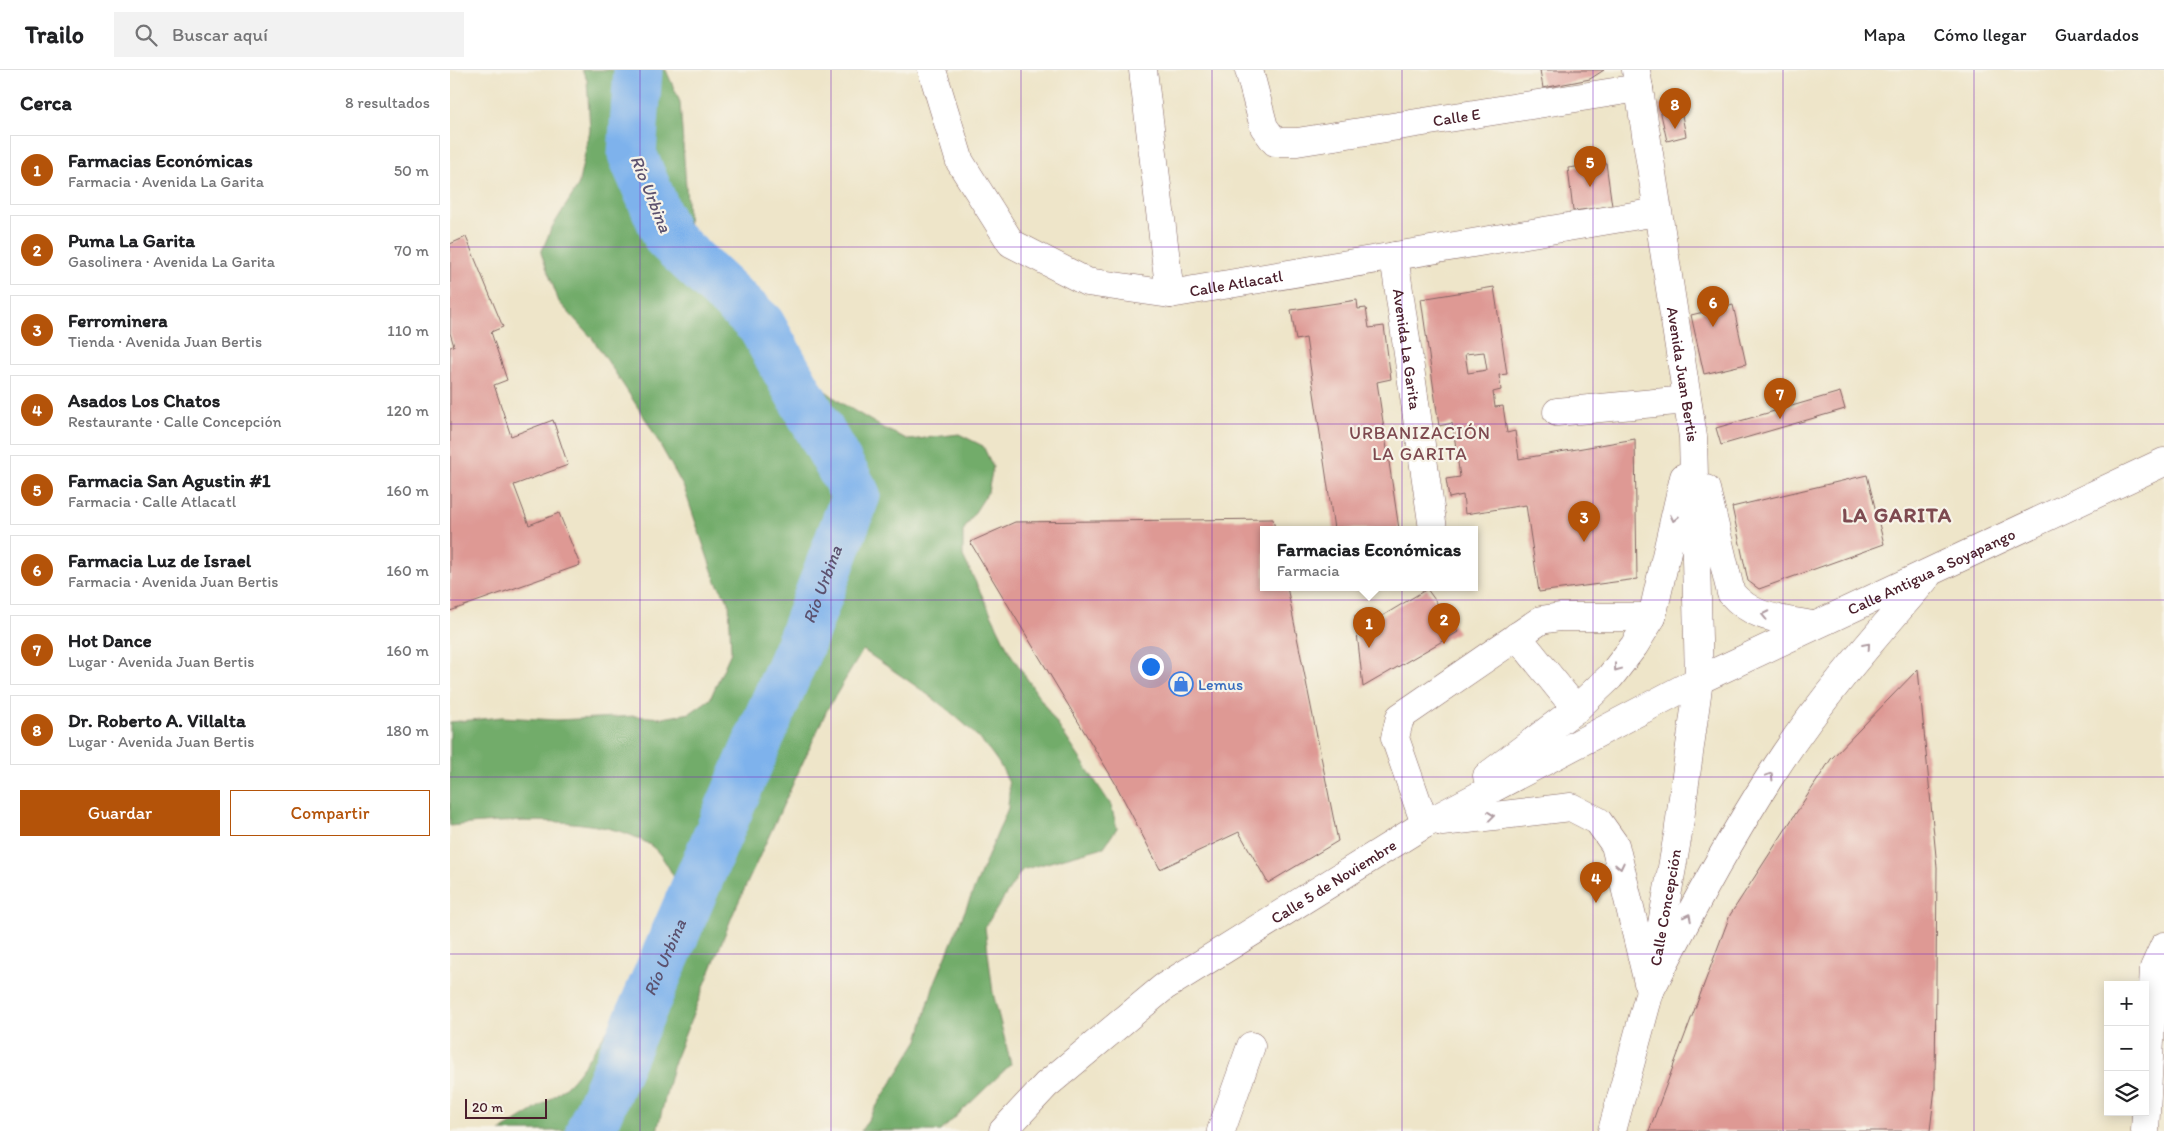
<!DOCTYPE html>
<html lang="es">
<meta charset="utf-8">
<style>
:root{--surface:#fff;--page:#f2f2f2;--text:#202124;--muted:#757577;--line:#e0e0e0;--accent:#b45309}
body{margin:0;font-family:Itim,sans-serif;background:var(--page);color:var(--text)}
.controls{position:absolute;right:15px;bottom:15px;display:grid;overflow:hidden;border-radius:0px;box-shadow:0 2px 12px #0003}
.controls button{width:45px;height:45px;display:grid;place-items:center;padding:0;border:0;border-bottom:1px solid var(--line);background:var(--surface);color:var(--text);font:25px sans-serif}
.scale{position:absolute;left:15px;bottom:12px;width:82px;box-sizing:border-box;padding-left:5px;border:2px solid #4a1f2b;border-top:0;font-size:14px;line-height:18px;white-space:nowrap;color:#4a1f2b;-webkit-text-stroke:4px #f7f3e8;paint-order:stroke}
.you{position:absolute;left:700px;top:596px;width:18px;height:18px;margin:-12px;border:4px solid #fff;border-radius:50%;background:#1a73e8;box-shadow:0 0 0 8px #1a73e833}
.badge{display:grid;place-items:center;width:32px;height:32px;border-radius:50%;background:var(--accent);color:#fff;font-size:16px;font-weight:700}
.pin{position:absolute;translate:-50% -41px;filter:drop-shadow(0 1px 2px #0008)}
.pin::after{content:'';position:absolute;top:26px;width:18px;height:15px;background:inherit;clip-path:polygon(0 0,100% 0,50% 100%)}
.popup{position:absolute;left:810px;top:456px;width:218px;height:65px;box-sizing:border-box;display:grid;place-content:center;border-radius:0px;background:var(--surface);filter:drop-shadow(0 1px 4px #0005);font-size:16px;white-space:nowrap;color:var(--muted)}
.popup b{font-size:19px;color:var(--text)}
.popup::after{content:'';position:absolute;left:50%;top:100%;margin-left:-10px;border:10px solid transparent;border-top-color:var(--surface)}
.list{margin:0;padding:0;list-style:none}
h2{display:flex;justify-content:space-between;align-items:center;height:65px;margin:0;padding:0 20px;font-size:21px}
h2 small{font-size:16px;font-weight:400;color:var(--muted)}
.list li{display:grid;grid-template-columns:32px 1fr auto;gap:15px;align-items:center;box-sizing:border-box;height:70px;margin:0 10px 10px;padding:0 10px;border:1px solid var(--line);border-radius:0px}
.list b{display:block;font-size:19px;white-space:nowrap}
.list p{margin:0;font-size:16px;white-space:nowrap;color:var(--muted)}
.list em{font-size:16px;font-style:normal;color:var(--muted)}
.actions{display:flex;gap:10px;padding:15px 20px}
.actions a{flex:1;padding:11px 0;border:1px solid var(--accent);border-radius:0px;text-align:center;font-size:18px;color:var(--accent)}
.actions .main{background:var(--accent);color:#fff}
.icon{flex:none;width:28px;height:28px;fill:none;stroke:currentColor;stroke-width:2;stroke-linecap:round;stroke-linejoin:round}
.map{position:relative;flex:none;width:1714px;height:1061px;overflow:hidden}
header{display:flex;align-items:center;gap:30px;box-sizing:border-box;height:70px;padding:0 25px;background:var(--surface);border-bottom:1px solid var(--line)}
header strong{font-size:24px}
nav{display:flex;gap:28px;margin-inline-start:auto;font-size:18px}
.search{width:350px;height:45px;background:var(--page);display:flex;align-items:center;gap:12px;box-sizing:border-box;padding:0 18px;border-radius:0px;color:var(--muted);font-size:19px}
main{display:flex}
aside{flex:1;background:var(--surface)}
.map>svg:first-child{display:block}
</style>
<header>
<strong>Trailo</strong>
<div class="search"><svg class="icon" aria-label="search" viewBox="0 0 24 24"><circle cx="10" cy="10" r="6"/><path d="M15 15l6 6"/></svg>Buscar aquí</div>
<nav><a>Mapa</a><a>Cómo llegar</a><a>Guardados</a></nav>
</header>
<main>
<aside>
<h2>Cerca<small>8 resultados</small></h2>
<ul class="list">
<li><span class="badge">1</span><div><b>Farmacias Económicas</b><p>Farmacia · Avenida La Garita</p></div><em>50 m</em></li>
<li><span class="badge">2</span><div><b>Puma La Garita</b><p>Gasolinera · Avenida La Garita</p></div><em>70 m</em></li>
<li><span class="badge">3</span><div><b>Ferrominera</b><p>Tienda · Avenida Juan Bertis</p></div><em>110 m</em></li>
<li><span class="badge">4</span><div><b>Asados Los Chatos</b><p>Restaurante · Calle Concepción</p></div><em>120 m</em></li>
<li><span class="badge">5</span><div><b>Farmacia San Agustin #1</b><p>Farmacia · Calle Atlacatl</p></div><em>160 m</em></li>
<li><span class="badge">6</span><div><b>Farmacia Luz de Israel</b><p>Farmacia · Avenida Juan Bertis</p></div><em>160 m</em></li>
<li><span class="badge">7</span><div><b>Hot Dance</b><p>Lugar · Avenida Juan Bertis</p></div><em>160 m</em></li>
<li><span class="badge">8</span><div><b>Dr. Roberto A. Villalta</b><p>Lugar · Avenida Juan Bertis</p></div><em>180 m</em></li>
</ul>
<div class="actions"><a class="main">Guardar</a><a>Compartir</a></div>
</aside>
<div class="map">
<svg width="1714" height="1061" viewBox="0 0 1714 1061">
<rect width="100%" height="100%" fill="#f7f3e8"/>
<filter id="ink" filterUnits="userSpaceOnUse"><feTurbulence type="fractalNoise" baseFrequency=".02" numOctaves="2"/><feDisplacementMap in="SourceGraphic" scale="10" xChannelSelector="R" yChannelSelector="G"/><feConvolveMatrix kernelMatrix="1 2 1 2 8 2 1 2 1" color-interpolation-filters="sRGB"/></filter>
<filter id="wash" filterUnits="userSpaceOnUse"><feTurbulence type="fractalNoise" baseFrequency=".0096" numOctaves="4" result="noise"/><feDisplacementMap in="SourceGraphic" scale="20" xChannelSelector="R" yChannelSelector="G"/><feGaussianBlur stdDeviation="1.12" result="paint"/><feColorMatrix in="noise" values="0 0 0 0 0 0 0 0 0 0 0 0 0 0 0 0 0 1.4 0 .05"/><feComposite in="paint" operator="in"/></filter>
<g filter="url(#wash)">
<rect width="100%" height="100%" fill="#eee5c9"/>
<path fill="#72ac6b" stroke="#5e664b" d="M132,0H216L230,32L240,173L346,277L373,319L393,334L435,359L459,370L509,364L533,376L543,397L538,422L513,461V486L560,583L661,735L667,758L654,777L572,800L535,857L543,923L561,994L491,1061H411L468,970L483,917L558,738C558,730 561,718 558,711C537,658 459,612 413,580L377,640L283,844L224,992L207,1061H50C71,1048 94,1035 113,1019C129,1005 138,988 150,971C183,922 213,873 228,815C221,802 212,783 200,775C155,744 53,750 0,756V652L52,647L107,650L185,646L213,648L240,643L260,629L281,582L279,532L266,512L234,418L198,353L155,287L142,268L109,232L91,183L101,159L128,116L140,60L137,10Z"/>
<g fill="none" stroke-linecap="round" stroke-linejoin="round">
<path stroke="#7eb2ec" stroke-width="49" id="s1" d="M140,1061L351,572L406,425L311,255L218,168L182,84L188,0"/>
</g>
<g id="blocks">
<g fill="#de9994" fill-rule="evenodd">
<polygon points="1090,0 1154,0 1140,9 1093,18"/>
<polygon points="1229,30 1236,66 1217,71 1209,35"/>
<polygon points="1156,93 1162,136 1123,141 1118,98"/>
<polygon points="16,167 53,257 41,262 57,310 44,315 61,366 103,350 118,395 64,415 79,455 109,443 130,495 0,541 0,277 4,276 0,263 0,174"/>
<path d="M1044,217L1057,304L1049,305L1051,320L1043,322L1045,337L1053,336L1057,363L1065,361L1069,389L1185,369L1187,509L1089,522L1076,435L1015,444L1013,425L999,428L996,409L1010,407L1005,371L1002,353L989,356L971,229ZM1034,282L1037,300L1018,303L1015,284Z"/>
<polygon points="907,230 908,239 916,238 919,258 934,256 941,309 927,312 949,459 884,459 856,268 846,270 841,240"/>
<polygon points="1283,235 1296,294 1254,304 1241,245"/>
<polygon points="1390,322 1395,339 1271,375 1266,358"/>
<polygon points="1417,405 1434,474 1309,519 1298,511 1282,437"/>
<polygon points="823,449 825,459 814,459 814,517 837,517 888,771 818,813 789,762 710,799 664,711 520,472 565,452"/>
<polygon points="977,519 1008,562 913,617 905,545 914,557"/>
<polygon points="1468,599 1487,797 1485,1018 1480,1061 1199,1061 1280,845 1381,689"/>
</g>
</g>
</g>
<g filter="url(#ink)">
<use href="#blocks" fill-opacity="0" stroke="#836462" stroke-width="1"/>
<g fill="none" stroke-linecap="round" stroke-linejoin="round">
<g stroke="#836462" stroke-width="29">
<g id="minor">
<path id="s2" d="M482,0L510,92L561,173L637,212L720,224L1207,142"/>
<polyline points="693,0 720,224"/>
<path id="s3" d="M799,0L814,57L825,72H847L1189,18"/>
<path id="s4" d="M944,186L983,459"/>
<polyline points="1107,342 1237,330"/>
<polyline points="1067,566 1126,639"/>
<polyline points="975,754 945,668 950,647 1091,550 1110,547 1202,547"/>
<polyline points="771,1061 801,976"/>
<path id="s5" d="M1162,1061L1200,921L1228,764L1249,610"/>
<polyline points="1695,1061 1704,898 1714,876"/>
</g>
</g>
<g stroke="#836462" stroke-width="29">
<g id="major">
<path id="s6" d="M1186,0L1243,367L1249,610"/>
<path d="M1256,419L1281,523C1303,549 1331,549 1362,555"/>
<polyline points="1037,706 1126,639 1160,607 1184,576 1202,547 1234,407"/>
<polyline points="992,752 1121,737 1148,751 1165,775 1200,921"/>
<path d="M1200,921C1238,846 1277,773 1323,702C1367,633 1422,570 1476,508"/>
<path id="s7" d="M553,1061L596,1015L714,917L975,754L1249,610L1714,392"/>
</g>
</g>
<use href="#minor" stroke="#fff" stroke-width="28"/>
<use href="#major" stroke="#fff" stroke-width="28"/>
</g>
<defs><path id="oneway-chevron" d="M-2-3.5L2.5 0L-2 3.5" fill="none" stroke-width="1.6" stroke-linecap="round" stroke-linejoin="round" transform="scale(1.25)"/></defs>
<g stroke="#ae9aa0">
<use href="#oneway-chevron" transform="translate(1224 448) rotate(103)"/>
<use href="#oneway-chevron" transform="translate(1315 545) rotate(-168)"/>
<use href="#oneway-chevron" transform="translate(1417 576) rotate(-49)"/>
<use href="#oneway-chevron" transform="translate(1167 598) rotate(127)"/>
<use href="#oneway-chevron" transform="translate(1320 706) rotate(-58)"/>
<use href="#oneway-chevron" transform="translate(1041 746) rotate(-7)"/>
<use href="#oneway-chevron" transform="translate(1170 796) rotate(77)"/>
<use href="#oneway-chevron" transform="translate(1238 847) rotate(-63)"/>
</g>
</g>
<path fill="none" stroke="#7b2cbf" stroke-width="1" stroke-opacity="0.55" d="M190,0V1061M381,0V1061M571,0V1061M762,0V1061M952,0V1061M1143,0V1061M1333,0V1061M1524,0V1061M0,177H1714M0,354H1714M0,530H1714M0,707H1714M0,884H1714"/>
<defs>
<g id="shop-ring" transform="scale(1.25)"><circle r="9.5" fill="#f7f3e8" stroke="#3f7fe0" stroke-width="1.5"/><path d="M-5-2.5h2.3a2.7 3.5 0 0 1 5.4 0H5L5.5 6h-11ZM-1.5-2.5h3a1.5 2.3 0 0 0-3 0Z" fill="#3f7fe0"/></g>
</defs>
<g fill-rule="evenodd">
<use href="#shop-ring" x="731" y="614"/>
</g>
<g text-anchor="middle" stroke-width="4.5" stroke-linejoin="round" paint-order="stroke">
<g font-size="16" fill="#4a1f2b" stroke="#f7f3e8">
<text dy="6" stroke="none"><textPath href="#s3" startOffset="261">Calle E</textPath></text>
<text dy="6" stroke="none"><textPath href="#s2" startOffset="428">Calle Atlacatl</textPath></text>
<text dy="6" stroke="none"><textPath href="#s4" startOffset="94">Avenida La Garita</textPath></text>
<text dy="6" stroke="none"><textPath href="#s6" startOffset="308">Avenida Juan Bertis</textPath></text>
<text dy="6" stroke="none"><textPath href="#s7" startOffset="1090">Calle Antigua a Soyapango</textPath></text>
<text dy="6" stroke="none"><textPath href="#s7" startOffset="416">Calle 5 de Noviembre</textPath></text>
<text dy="6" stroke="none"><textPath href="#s5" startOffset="230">Calle Concepción</textPath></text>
</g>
<g font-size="16" fill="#366cbe" stroke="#f7f3e8" text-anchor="start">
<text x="748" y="620">Lemus</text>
</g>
<g font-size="18" font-style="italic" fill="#5c526f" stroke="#f7f3e8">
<text transform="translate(201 124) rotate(68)" y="6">Río Urbina</text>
<text dy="6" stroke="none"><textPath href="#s1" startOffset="594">Río Urbina</textPath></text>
<text dy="6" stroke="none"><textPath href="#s1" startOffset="189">Río Urbina</textPath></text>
</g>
<g font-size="18" letter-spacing="1" fill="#7e4a50" stroke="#f7f3e8">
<text x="970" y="369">URBANIZACIÓN<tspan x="970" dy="21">LA GARITA</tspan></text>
</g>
<g font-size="21" font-weight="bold" letter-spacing="1" fill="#7e4a50" stroke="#f7f3e8">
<text x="1447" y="452">LA GARITA</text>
</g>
</g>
</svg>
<div class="controls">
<button>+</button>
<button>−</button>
<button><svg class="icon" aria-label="layers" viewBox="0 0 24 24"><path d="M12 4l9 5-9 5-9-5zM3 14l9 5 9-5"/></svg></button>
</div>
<div class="scale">20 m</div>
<div class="you"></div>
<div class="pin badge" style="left:919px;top:578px">1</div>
<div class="popup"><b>Farmacias Económicas</b>Farmacia</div>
<div class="pin badge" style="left:994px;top:574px">2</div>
<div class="pin badge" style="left:1134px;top:472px">3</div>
<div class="pin badge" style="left:1146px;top:833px">4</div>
<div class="pin badge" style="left:1140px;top:117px">5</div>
<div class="pin badge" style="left:1263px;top:257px">6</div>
<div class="pin badge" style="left:1330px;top:349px">7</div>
<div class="pin badge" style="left:1225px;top:59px">8</div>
</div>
</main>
